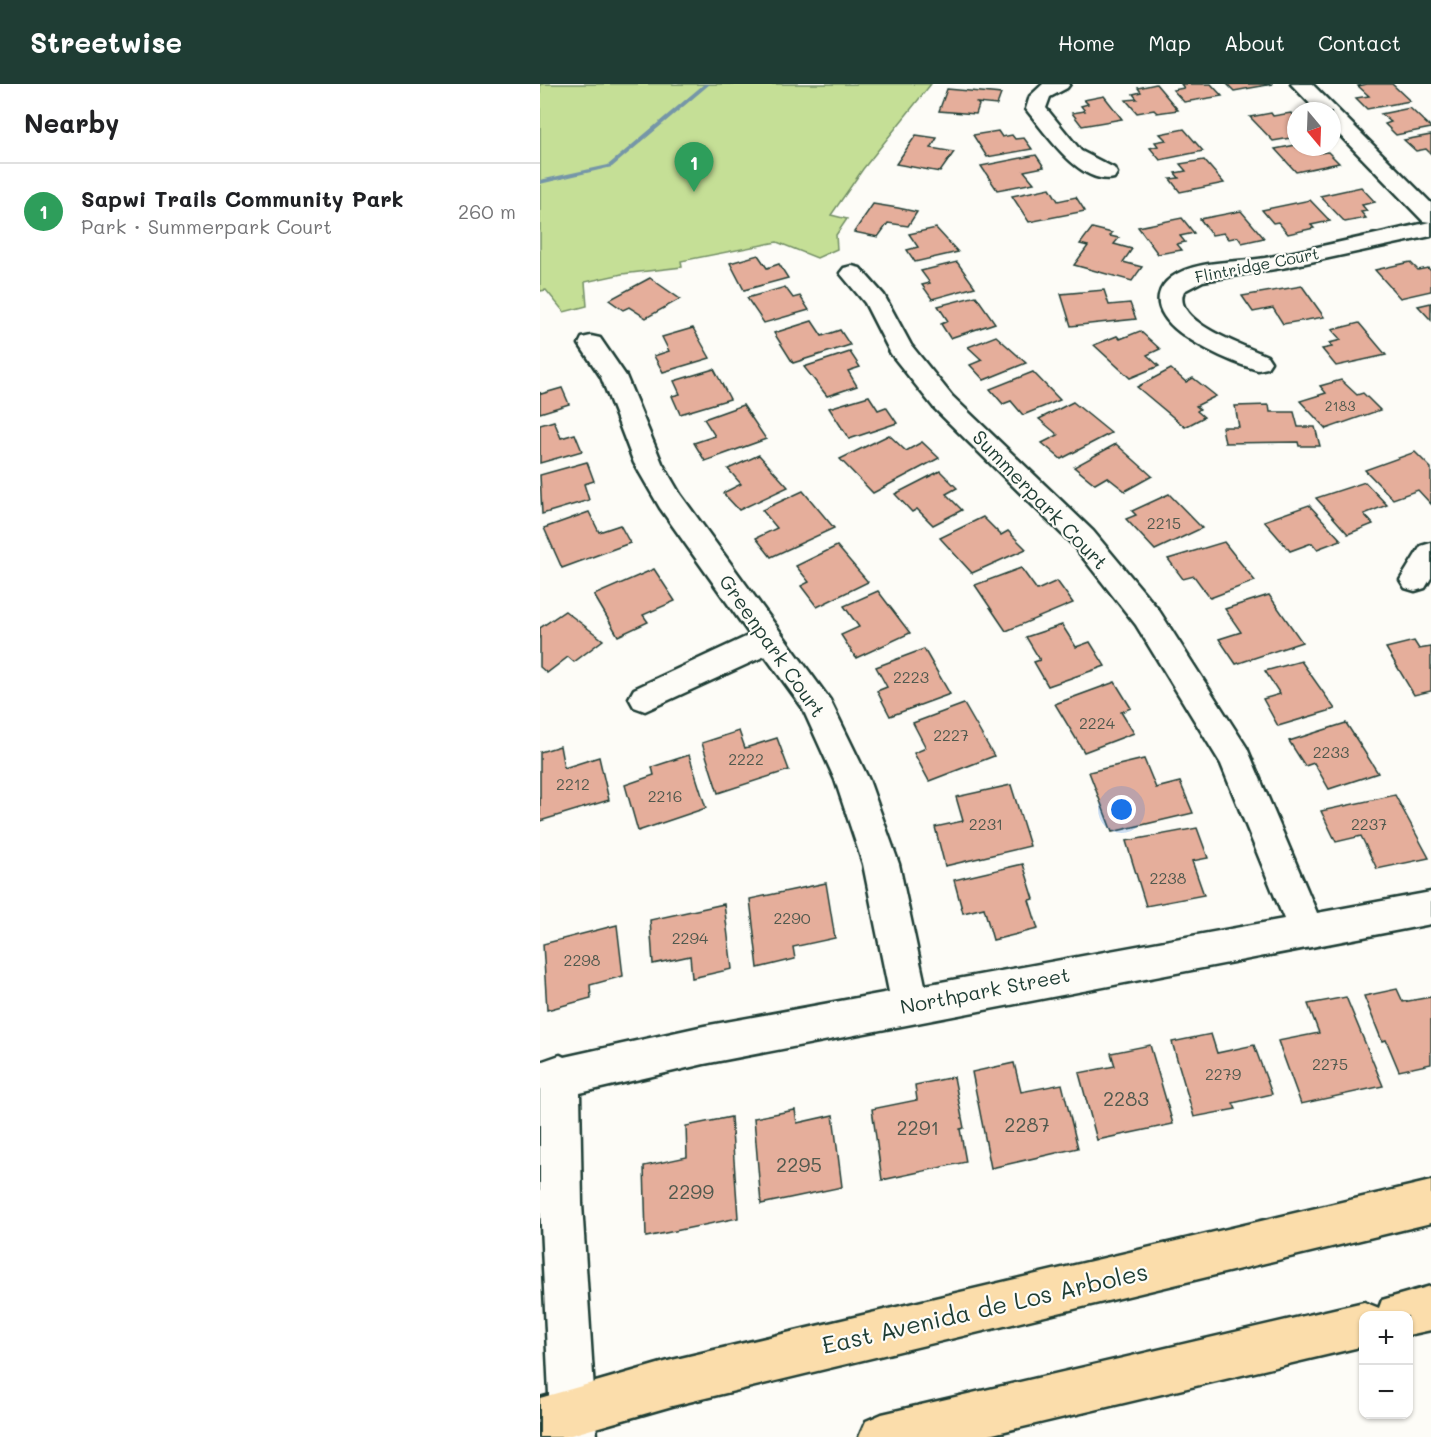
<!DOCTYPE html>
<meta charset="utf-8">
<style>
:root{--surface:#fff;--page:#f2f2f2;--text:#202124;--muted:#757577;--line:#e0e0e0;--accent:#1f3d34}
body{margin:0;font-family:Mali,sans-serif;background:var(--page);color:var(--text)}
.controls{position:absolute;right:18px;bottom:18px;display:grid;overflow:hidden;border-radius:12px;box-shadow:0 2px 4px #0004}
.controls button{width:54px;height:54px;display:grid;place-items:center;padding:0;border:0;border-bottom:2px solid var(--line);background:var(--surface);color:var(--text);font:30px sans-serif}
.compass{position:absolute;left:747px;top:18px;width:54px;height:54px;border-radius:50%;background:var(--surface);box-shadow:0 2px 4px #0004;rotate:161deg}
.you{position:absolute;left:582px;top:726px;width:21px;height:21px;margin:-15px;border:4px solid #fff;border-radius:50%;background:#1a73e8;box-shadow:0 0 0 9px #1a73e833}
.badge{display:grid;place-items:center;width:39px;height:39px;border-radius:50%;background:var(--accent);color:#fff;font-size:20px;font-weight:700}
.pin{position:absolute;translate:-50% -50px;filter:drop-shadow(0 2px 3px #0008)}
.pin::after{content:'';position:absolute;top:32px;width:21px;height:18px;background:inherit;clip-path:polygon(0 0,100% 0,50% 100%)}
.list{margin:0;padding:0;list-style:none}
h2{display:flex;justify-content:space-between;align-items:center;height:78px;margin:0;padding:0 24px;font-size:26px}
h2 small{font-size:20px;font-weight:400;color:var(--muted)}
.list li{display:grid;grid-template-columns:39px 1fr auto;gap:18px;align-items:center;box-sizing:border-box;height:96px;padding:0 24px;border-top:2px solid var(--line)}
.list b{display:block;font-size:22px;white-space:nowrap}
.list p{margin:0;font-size:20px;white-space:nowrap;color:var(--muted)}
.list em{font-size:20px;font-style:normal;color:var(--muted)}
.map{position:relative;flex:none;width:891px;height:1353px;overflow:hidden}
header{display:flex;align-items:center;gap:36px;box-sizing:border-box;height:84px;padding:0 30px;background:var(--accent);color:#fff}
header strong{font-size:28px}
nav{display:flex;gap:33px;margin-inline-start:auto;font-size:21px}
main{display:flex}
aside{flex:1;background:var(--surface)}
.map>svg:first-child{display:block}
</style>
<header>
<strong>Streetwise</strong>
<nav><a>Home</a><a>Map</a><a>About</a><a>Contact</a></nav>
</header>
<main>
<aside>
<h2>Nearby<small></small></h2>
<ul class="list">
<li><span class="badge" style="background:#2e9e5b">1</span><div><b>Sapwi Trails Community Park</b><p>Park · Summerpark Court</p></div><em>260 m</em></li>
</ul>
</aside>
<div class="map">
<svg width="891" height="1353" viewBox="0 0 891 1353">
<rect width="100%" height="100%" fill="#fdfcf7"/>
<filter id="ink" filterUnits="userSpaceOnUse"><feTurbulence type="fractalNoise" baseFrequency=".0167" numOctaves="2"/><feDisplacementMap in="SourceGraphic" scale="12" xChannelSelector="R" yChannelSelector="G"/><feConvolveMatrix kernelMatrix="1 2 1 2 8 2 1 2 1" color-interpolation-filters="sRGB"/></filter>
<g filter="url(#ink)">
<polygon fill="#c5df96" stroke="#728e65" stroke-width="1.5" points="0,0 391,0 323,85 291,131 307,135 296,151 297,165 277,174 237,158 141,177 142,183 82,190 45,198 47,222 24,228 6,206 0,207"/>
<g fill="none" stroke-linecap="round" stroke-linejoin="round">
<polygon fill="#7596a8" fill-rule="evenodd" points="164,0 170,0 72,83 0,100 0,96 68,81"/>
</g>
<g fill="#e5ae9b" stroke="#1f3d34" stroke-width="1.5">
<polygon points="616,0 638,26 617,29 614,26 597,29 586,16 597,15 593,10 601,8 598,4"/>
<polygon points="641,0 671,0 682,12 644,18 633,6 644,4"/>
<polygon points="687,0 733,0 694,7"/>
<polygon points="827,0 852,0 870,17 827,25 816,14 829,12 818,2"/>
<polygon points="407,5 441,8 461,10 457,21 437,19 439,21 436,30 399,27"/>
<polygon points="564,12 582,35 542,42 532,29 545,27 541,22 548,20 544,16"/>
<polygon points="870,24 891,44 856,51 845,40 851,38 841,30"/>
<polygon points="731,29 733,32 751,29 756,34 756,53 733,57 710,33"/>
<polygon points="644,45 663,67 620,76 610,64 618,62 615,58 626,56 620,50"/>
<polygon points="458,47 462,53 472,51 475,55 484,54 492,65 447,73 433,51"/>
<polygon points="376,51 397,54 391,64 414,68 400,88 356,80"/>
<polygon points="891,51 891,70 886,65 876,67 864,56"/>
<polygon points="756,61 756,63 762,63 766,67 776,65 779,69 788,68 799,79 756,88 735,65"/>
<polygon points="496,71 504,83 484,87 494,99 457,106 441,82"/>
<polygon points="664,76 684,99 640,108 630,95 639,94 635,89 646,87 640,80"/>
<polygon points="821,103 835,118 822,121 827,127 821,128 826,134 805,138 780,112"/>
<polygon points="510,104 518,117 536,113 545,127 489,138 472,112"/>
<polygon points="770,116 790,137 771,141 774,144 748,150 738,138 733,139 722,126"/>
<polygon points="333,120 358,124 377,128 368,142 348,139 338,153 314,148"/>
<polygon points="701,127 724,154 702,159 698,153 689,155 684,149 672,151 660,135"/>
<polygon points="642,134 654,149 640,152 645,158 637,160 642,166 618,170 598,143"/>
<polygon points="396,144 418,168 375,178 367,166 378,163 369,150"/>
<polygon points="552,144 572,149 570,152 579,154 574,160 592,165 583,178 602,183 592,197 534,181 548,162 540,160"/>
<polygon points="218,171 227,184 239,180 248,194 204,206 190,179"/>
<polygon points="417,178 435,203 392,215 382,201 390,199 381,187"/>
<polygon points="870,178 878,186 888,184 891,187 891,207 860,214 835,186"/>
<polygon points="110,194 140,215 106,234 89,223 83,226 69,216"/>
<polygon points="762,202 784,233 743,240 733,224 713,228 702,212"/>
<polygon points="245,203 253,214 260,212 269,226 224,239 207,214"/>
<polygon points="564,206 569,221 590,219 596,235 531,242 521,210"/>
<polygon points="436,212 455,239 410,254 401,240 408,237 398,222"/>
<polygon points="891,219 891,236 878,222"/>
<polygon points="272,237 282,252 300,246 310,261 253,279 234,249"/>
<polygon points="819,239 846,271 796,282 782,265 792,263 789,259 801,256 792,246"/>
<polygon points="153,244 170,274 123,288 114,272 129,267 122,253"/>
<polygon points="600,247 620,265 607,271 619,282 590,294 554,261 577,252 580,255"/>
<polygon points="456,252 486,279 444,296 430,281 442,276 428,263"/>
<polygon points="310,268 320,283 308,287 317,302 287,312 264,283"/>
<polygon points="174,285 190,315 140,330 132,312 140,310 134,297"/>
<polygon points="631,285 646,298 653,294 676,312 656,322 660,325 657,327 664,333 645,343 597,303"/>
<polygon points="493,288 520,316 483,331 471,317 463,320 450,305"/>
<polygon points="801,296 817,311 823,309 840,326 786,345 760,317 786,309 780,302"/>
<polygon points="22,304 29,320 0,329 0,308 1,310"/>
<polygon points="329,312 338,326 346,323 357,339 309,355 289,324"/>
<polygon points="533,318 571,349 521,375 502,359 518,351 499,335"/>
<polygon points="203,321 226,355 165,377 154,359 175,352 164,335"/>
<polygon points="729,321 730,328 754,328 758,343 775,343 780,362 759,362 758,358 685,359 682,343 699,343 695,322"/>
<polygon points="14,337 21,354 35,350 42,367 0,379 0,341"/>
<polygon points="349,351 366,367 382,358 399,374 333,409 300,375"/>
<polygon points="576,360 612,392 585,407 567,393 555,400 534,383"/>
<polygon points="875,368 891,384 891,420 878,406 853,415 825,386"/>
<polygon points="219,371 248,403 199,426 183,409 201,400 188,385"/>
<polygon points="47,378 54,397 44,400 49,416 2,430 0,391"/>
<polygon points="400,387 417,404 406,410 422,426 393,441 377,425 372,428 355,410"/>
<polygon points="825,398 847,421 824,430 833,440 808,450 776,414"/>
<polygon points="263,407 294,444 231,473 216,454 237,444 222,426"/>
<polygon points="629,410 662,444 615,466 586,435 596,431 592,427"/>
<polygon points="769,421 801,456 777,465 772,459 750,467 724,437"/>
<polygon points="49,428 59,448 80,441 90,459 22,484 4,444"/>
<polygon points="443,433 461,451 468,447 486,465 432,489 400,454"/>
<polygon points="684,458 715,497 670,514 654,492 643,495 628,475"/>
<polygon points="297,462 328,498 277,523 261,502 269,498 256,482"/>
<polygon points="481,484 497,506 517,497 533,519 466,547 435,501"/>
<polygon points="114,485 135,517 103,531 108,538 78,552 54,511"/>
<polygon points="338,507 370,549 316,574 301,551 319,543 304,522"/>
<polygon points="729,511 762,558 696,580 679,555 701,548 685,525"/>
<polygon points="25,527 63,556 34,578 28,573 7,589 0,583 0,544"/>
<polygon points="522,541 536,563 550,558 565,582 508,602 494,578 500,576 486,553"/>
<polygon points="874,557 879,565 891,563 891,607 874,611 846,564"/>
<polygon points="384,565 410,610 350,632 337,607 347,603 336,583"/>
<polygon points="761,577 795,625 738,642 723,615 740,610 725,587"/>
<polygon points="575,598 591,624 581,628 594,649 544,668 515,620"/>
<polygon points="424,620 454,672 389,697 374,669 386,664 373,639"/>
<polygon points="806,639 838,689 789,705 774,679 765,682 749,657"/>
<polygon points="199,647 205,664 237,654 249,686 178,709 162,659"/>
<polygon points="20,662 24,684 59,673 69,716 0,737 0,668"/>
<polygon points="149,671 166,724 98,747 85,701 114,691 112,683"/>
<polygon points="604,675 616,704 640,698 653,729 572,748 549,688"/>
<polygon points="471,701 490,762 405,782 395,743 423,737 416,713"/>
<polygon points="855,711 889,774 837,785 821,752 796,758 781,727"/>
<polygon points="657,744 668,774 652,777 664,811 606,822 586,757"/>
<polygon points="483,780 494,815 489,816 498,845 453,856 444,824 423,829 414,796"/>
<polygon points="286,799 295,854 253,863 255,875 218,884 210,815"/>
<polygon points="184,820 192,885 152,894 150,872 113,880 110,836"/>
<polygon points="77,841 83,892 50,901 51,914 7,926 3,860"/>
<polygon points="857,905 863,918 891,913 891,980 859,987 846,956 842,957 824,912"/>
<polygon points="806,913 843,1002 761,1020 738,957 779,949 768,920"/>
<polygon points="671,950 677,969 714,961 732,1010 693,1019 696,1025 654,1033 632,958"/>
<polygon points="610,961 633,1040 557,1056 539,989 575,982 571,969"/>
<polygon points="474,979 481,1008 522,1000 538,1064 451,1084 432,988"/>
<polygon points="414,993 424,1044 420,1045 426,1078 342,1096 332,1025 377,1016 375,1001"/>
<polygon points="255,1026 257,1039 293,1031 302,1103 221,1120 214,1034"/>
<polygon points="191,1033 198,1134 106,1153 104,1082 147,1073 146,1042"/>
</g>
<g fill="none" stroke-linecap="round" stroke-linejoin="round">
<g stroke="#1f3d34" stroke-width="5">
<g id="minor">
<path d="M503,0H530L527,4L510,13L506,24L541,67L574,84L577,89L574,94C541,102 507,51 489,29L486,25L490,12Z"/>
<path d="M751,0H772L891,119V152L747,183L663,197L644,207C630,238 706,262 727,272L731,278L727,284L718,286C692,279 638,255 624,232C615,218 617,204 632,193C656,176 696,179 725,174C780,163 835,150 890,138L883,137L792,43V27H777Z"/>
<polygon points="312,182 320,184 344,211 371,261 412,312 553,447 618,525 707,664 777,829 891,808 891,840 164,980 40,1009 42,1120 57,1353 11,1353 0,1120 0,978 20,971 24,973 164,942 349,908 323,780 295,696 262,623 225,572 105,627 94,623 89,614 94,605 210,551 120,424 94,379 61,293 39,260 42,254 51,252 60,254 86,292 122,379 140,410 290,616 329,696 359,780 385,901 744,835 681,680 596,541 533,461 394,324 351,270 325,219 300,189 304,184"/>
<polygon points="891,459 891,494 885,504 875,507 865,504 860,496 881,462"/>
</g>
</g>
<g stroke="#1f3d34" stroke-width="5">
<g id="major">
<polygon points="891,1097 891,1139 132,1322 24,1353 0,1353 0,1314 132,1276"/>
<polygon points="891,1202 891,1246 868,1251 868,1232 824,1232 824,1262 440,1353 319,1353 326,1337 342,1330 824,1218 839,1224 842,1216"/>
</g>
</g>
<use href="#minor" fill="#fdfcf7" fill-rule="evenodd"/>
<use href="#major" fill="#fbddab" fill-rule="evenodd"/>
</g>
</g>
<g text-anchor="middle" stroke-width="4.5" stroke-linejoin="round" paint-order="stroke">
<g font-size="14" fill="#50594e">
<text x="800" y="327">2183</text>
</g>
<g font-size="16" fill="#1f3d34" stroke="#fdfcf7">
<text transform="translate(717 181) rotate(-11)" y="6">Flintridge Court</text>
</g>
<g font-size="16" fill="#50594e">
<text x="624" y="445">2215</text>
<text x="371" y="599">2223</text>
<text x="557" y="645">2224</text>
<text x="411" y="657">2227</text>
<text x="791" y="674">2233</text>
<text x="206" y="681">2222</text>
<text x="33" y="706">2212</text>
<text x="125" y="718">2216</text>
<text x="446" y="746">2231</text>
<text x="829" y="746">2237</text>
<text x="628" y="800">2238</text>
<text x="252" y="840">2290</text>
<text x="150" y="860">2294</text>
<text x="42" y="882">2298</text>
<text x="790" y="986">2275</text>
<text x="683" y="996">2279</text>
</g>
<g font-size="20" fill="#1f3d34" stroke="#fdfcf7">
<text transform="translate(500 416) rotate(46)" y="7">Summerpark Court</text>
<text transform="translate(232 562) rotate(55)" y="7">Greenpark Court</text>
<text transform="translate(445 907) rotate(-11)" y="7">Northpark Street</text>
</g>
<g font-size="20" fill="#50594e">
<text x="586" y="1022">2283</text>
<text x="487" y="1048">2287</text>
<text x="378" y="1051">2291</text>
<text x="259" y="1088">2295</text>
<text x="151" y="1115">2299</text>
</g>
<g font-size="24" fill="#1f3d34" stroke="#fdfcf7">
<text transform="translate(445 1225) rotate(-13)" y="8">East Avenida de Los Arboles</text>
</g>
</g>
</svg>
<div class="controls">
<button>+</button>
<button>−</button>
</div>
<svg class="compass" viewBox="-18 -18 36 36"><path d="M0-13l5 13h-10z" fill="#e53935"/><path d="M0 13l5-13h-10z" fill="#757577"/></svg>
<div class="you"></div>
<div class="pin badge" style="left:154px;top:108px;background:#2e9e5b">1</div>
</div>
</main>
